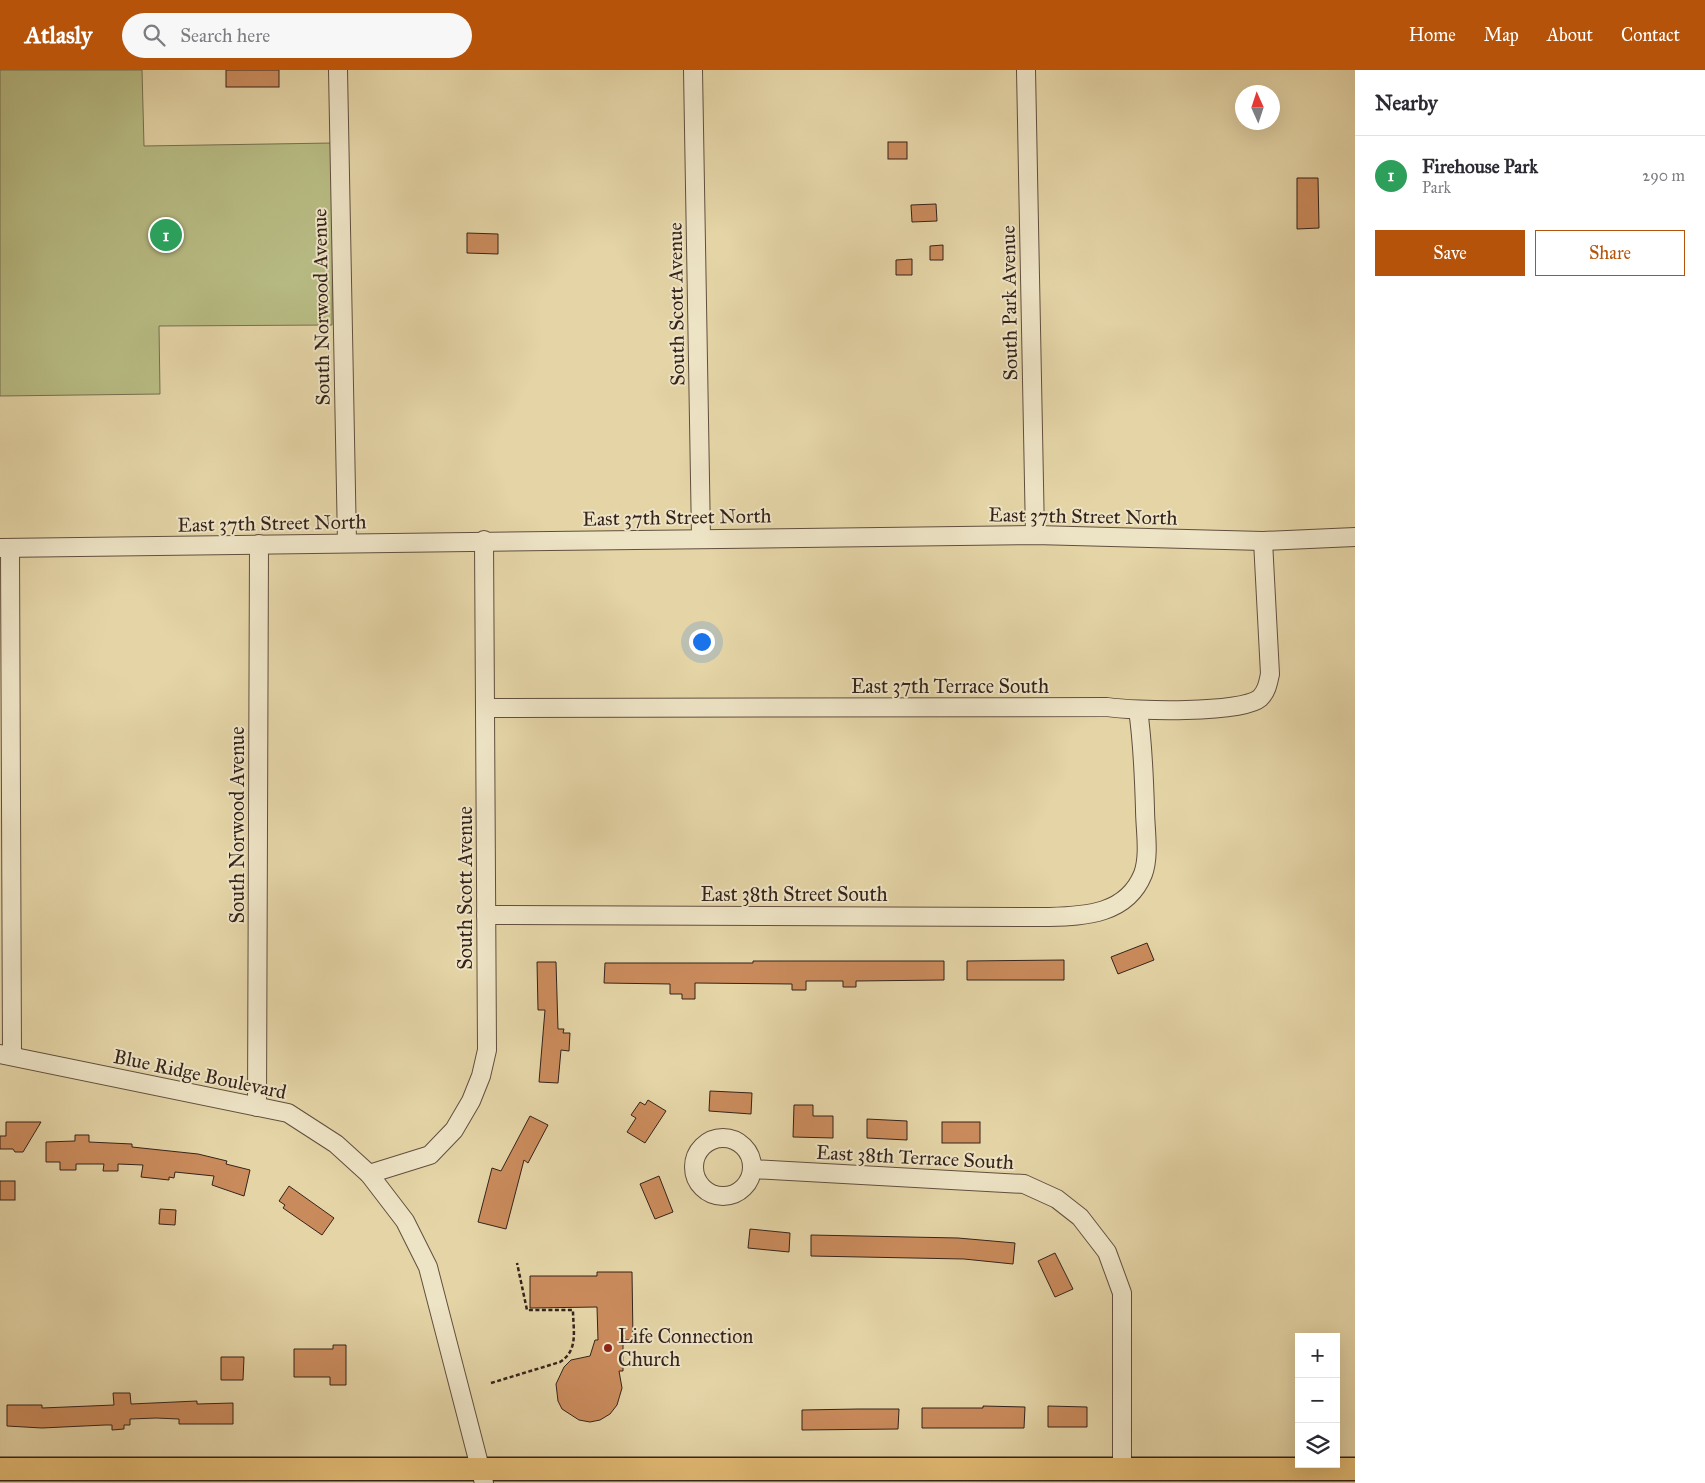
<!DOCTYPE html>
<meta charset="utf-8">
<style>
:root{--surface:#fff;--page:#f7f7f7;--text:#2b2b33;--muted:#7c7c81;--line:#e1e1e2;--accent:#b45309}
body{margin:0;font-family:"IM FELL Great Primer",serif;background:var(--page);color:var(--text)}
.controls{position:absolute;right:15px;bottom:15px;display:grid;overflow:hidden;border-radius:0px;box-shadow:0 5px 20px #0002}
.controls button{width:45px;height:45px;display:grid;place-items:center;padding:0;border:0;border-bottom:1px solid var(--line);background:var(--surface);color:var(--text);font:25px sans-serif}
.compass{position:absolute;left:1235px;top:15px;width:45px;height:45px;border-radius:50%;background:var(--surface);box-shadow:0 5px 20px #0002;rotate:357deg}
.you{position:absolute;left:701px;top:571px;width:18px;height:18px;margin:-12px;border:4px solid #fff;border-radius:50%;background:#1a73e8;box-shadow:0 0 0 8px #1a73e833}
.badge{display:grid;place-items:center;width:32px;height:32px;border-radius:50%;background:var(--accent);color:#fff;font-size:16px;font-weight:700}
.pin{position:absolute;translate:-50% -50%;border:2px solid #fff;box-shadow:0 1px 5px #0006}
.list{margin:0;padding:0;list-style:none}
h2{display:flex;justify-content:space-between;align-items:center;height:65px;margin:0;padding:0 20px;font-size:21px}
h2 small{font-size:16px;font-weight:400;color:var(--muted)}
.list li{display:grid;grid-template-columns:32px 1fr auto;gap:15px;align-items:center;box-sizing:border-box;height:80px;padding:0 20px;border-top:1px solid var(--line)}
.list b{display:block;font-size:19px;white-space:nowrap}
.list p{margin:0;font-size:16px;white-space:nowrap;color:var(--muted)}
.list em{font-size:16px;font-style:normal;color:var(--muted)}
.actions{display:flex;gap:10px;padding:15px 20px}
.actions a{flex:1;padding:11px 0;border:1px solid var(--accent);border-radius:0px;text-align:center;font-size:18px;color:var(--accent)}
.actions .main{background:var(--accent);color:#fff}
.icon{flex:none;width:28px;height:28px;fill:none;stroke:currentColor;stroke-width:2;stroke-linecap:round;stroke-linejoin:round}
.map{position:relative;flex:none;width:1355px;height:1413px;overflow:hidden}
header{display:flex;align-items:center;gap:30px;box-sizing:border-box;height:70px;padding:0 25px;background:var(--accent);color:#fff}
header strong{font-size:24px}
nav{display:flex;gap:28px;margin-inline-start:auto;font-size:18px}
.search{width:350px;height:45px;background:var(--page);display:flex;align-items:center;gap:12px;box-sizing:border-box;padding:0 18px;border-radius:28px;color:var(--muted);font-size:19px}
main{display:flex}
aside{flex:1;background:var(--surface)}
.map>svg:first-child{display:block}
</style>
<header>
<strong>Atlasly</strong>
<div class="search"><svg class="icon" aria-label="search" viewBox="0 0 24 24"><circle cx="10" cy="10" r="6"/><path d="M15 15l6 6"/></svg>Search here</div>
<nav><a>Home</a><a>Map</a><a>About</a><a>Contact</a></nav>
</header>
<main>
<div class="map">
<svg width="1355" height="1413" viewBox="0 0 1355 1413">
<rect width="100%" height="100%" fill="#e4d4a6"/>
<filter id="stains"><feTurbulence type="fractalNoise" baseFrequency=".004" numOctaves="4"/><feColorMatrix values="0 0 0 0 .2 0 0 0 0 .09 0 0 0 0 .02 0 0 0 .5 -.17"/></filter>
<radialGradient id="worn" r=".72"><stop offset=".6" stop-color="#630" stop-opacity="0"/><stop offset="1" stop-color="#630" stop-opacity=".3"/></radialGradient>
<polygon fill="#b8bc84" stroke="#767050" points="0,0 142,0 144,76 333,73 332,255 159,256 160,324 0,326"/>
<g fill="#ca8b5c" stroke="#35231b">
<rect x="226" y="0" width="53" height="17"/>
<rect x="888" y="72" width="19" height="17"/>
<polygon points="1297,108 1318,108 1319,158 1297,159"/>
<polygon points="936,134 937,151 912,152 911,135"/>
<polygon points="467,163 498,164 498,184 467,183"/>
<polygon points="943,175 943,190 930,190 930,176"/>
<polygon points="912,189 912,205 896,205 896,190"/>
<polygon points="1147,873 1154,890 1118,904 1111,887"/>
<polygon points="1064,890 1064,910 967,910 967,891"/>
<polygon points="753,891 944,891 944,910 856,911 856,917 843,917 843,911 806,911 806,920 792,920 792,914 695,913 695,929 682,929 682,924 670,924 670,914 604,913 605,893 753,893"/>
<polygon points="537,892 556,892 558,959 564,959 563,963 570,963 569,981 561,980 558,1013 539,1012 545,940 538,940"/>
<polygon points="710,1021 752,1023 751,1044 709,1041"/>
<polygon points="648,1030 666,1041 645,1073 627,1062 636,1048 631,1045 640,1032 645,1035"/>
<polygon points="794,1035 813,1035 813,1046 833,1046 833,1068 793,1067"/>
<polygon points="530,1046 548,1055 528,1093 524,1090 506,1159 478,1152 492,1098 501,1101"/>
<polygon points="867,1049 907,1051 907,1070 867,1068"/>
<polygon points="6,1052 41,1052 23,1082 15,1082 13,1079 0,1079 0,1066 6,1066"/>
<rect x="942" y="1052" width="38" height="21"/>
<polygon points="75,1065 89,1065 89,1072 132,1074 132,1077 198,1084 227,1091 226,1094 250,1100 244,1126 212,1115 214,1106 175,1102 174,1108 169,1107 169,1110 141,1107 143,1095 118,1094 118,1101 103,1101 104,1094 76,1094 76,1100 60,1100 60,1092 46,1092 46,1072 75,1071"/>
<polygon points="659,1106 673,1142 655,1149 640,1114"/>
<rect x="0" y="1111" width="15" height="19"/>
<polygon points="289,1116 334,1148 322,1165 283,1138 285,1135 279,1131"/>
<polygon points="160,1139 176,1140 175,1155 159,1154"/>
<polygon points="750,1159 790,1163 789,1182 748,1178"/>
<polygon points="811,1165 958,1168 1015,1173 1013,1194 964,1189 811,1186"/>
<polygon points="1055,1183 1073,1219 1055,1227 1038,1191"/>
<polygon points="597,1202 632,1202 633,1270 623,1270 623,1301 619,1301 622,1318 617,1335 610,1344 600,1350 590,1352 579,1350 562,1339 558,1331 556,1314 564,1297 571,1290 590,1286 595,1270 598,1270 597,1237 530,1238 530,1206 597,1206"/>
<polygon points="333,1275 346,1275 346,1315 330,1315 330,1307 294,1307 294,1279 333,1279"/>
<polygon points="221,1287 244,1287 243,1310 221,1310"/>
<polygon points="113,1323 130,1323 131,1334 197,1331 197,1334 233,1333 233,1354 179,1354 179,1349 156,1348 130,1349 130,1355 124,1355 124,1359 112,1360 112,1355 105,1355 42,1358 7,1356 7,1335 42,1335 42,1338 114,1335"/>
<polygon points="983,1336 1025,1337 1024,1358 922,1358 922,1338 983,1338"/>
<polygon points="1048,1336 1087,1337 1087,1357 1048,1357"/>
<polygon points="858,1339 899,1339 898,1359 802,1360 802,1340"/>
</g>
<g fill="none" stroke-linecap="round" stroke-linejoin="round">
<g stroke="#614f3e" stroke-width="20">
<g id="minor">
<polyline points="338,0 347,473"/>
<polyline points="693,0 701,467"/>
<polyline points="1026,0 1035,465"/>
<polyline points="0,478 1035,465 1263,471 1355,467"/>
<polyline points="10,478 12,986"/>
<path d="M485,638L1107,637C1132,641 1242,644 1260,628C1267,621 1268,613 1270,604L1263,471"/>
<path d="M486,845L1049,847C1086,846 1127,844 1143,804C1150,785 1145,759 1145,739C1144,706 1143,673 1138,640"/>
<polyline points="0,984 288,1043 336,1074 369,1104 405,1151 428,1197 484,1413"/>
<polyline points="257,1037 259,474"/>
<circle cx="723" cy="1097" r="29"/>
<polyline points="752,1099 1024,1114 1057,1129 1080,1147 1107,1182 1122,1223 1122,1401"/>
<polyline points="369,1104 430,1085 454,1060 471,1031 481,1006 487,980 484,470"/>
</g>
</g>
<g stroke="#35231b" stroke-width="25">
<polyline id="major" points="0,1399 1355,1399"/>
</g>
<path stroke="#35231b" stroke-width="2.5" stroke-dasharray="4 2.5" stroke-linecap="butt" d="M491,1313L560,1292C579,1280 573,1260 573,1240H527L517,1193"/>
<use href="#minor" stroke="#ede3c5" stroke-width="18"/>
<use href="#major" stroke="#e2ba73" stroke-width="22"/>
</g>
<circle fill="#8f2418" stroke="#ede3c5" stroke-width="2" cx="608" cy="1278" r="5"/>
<g text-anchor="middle" stroke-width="4" stroke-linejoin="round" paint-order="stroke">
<g font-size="20" fill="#35231b" stroke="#ede3c5">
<text transform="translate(1009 233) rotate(-91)" y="7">South Park Avenue</text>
<text transform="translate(676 234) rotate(-91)" y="7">South Scott Avenue</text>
<text transform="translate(321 237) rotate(-91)" y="7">South Norwood Avenue</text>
<text transform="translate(1083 446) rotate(1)" y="7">East 37th Street North</text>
<text transform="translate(677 447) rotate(-1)" y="7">East 37th Street North</text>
<text transform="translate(272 453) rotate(-1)" y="7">East 37th Street North</text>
<text x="950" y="623">East 37th Terrace South</text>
<text transform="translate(237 755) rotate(-90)" y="7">South Norwood Avenue</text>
<text transform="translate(465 818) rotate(-90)" y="7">South Scott Avenue</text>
<text x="794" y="831">East 38th Street South</text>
<text transform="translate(200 1004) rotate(12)" y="7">Blue Ridge Boulevard</text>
<text transform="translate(915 1087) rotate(3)" y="7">East 38th Terrace South</text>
</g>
<g font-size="20" fill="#35231b" stroke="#ede3c5" text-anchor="start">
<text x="618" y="1273">Life Connection<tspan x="618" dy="23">Church</tspan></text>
</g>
</g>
<rect width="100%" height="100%" filter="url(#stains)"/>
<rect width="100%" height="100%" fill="url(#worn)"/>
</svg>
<div class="controls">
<button>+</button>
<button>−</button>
<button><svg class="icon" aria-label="layers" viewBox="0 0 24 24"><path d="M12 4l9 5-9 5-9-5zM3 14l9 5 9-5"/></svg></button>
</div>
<svg class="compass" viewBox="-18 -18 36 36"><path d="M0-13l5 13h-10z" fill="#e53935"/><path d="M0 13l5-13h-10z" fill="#7c7c81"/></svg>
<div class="you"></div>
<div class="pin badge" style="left:166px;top:165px;background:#2e9e5b">1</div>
</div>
<aside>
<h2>Nearby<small></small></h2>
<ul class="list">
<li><span class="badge" style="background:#2e9e5b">1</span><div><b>Firehouse Park</b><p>Park</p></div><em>290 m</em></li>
</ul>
<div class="actions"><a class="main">Save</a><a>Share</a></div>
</aside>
</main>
